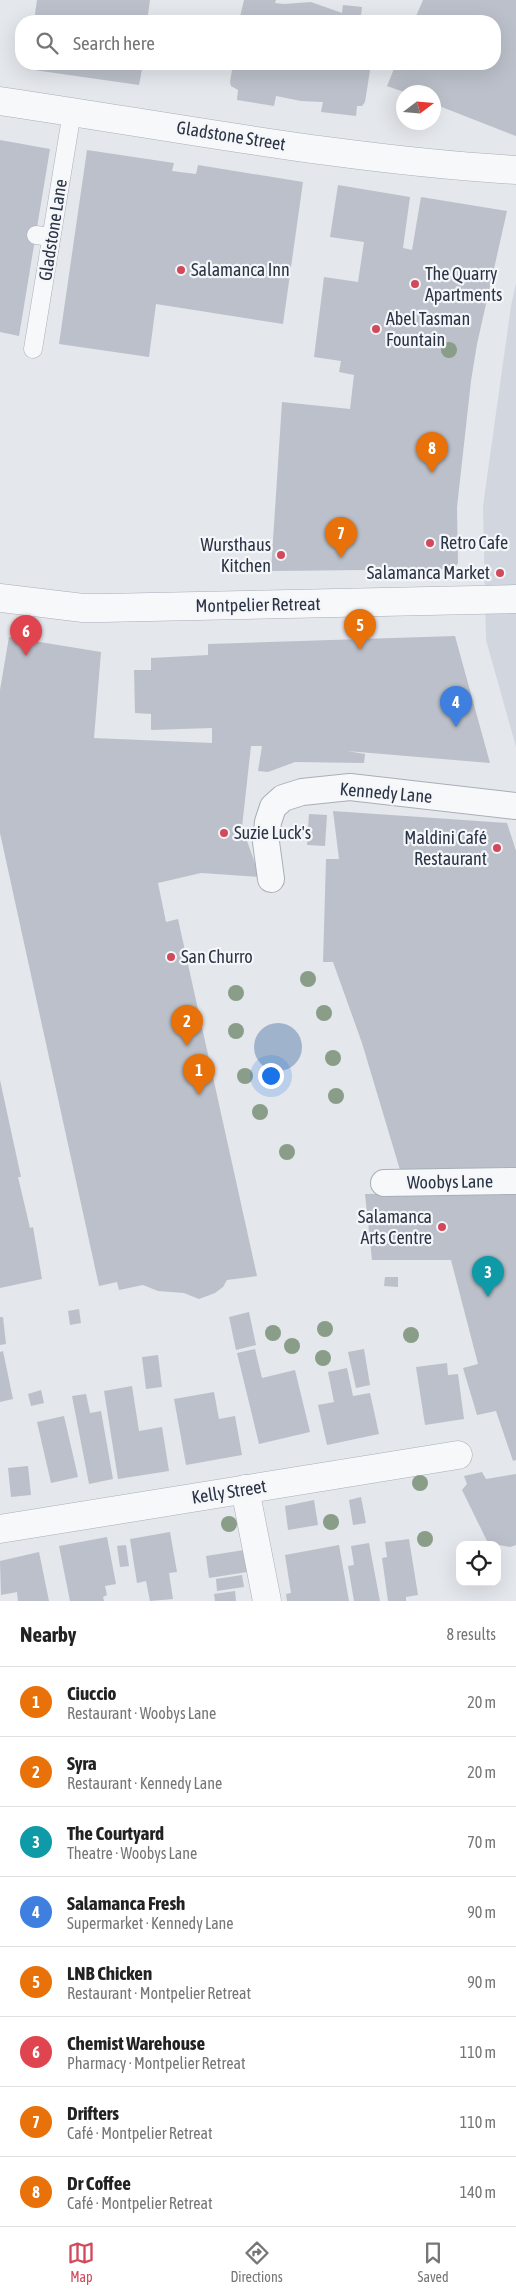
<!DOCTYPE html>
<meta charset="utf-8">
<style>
:root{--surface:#fff;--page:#f6f6f6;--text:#222;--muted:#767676;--line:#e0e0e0;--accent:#d1495b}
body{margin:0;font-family:"Asap Condensed",sans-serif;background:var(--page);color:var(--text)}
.controls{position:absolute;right:15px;bottom:15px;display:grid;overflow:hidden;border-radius:10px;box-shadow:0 5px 20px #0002}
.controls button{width:45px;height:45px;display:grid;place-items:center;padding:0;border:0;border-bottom:1px solid var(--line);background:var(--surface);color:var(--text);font:25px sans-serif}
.compass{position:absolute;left:396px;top:85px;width:45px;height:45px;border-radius:50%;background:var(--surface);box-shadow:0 5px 20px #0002;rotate:74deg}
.you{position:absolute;left:270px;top:1075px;width:18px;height:18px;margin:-12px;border:4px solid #fff;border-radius:50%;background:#1a73e8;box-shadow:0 0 0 8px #1a73e833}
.badge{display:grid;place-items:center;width:32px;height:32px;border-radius:50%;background:var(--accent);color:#fff;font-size:16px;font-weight:700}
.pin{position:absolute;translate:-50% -41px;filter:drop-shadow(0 1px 2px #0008)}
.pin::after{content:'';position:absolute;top:26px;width:18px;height:15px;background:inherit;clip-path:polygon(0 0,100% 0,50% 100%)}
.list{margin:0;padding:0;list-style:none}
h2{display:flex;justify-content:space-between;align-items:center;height:65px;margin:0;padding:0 20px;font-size:21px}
h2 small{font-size:16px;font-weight:400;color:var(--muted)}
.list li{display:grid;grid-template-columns:32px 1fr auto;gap:15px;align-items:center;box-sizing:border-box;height:70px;padding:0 20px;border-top:1px solid var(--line)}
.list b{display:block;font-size:19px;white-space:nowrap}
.list p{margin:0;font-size:16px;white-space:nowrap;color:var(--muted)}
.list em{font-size:16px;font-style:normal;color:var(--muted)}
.icon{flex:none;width:28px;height:28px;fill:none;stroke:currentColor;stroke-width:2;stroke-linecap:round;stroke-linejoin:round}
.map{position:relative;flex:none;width:516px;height:1601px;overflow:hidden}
.search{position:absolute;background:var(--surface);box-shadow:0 5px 20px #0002;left:15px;right:15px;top:15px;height:55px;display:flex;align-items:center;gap:12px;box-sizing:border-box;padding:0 18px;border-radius:20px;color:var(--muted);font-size:19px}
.sheet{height:625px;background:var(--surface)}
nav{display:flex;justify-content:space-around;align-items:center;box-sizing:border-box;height:70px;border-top:1px solid var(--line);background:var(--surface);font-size:14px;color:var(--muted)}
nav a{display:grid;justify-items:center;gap:2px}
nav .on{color:var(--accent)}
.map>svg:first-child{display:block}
</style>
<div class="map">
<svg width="516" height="1601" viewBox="0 0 516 1601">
<rect width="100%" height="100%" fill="#e4e7ec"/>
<polygon fill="#d2d6de" points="516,283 516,747 486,640 483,506 511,306"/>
<circle fill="#9fb4cc" cx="278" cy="1047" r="24"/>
<g fill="#bbc0ca">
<polygon points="37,0 150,0 147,21 34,21"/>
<polygon points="244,0 276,0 275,3 284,4 311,2 342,13 343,5 362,7 361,15 373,16 377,21 239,21"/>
<polygon points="423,0 516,0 516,136 434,104 434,92 404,92 387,86 396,64 495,64 495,21 414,21"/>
<polygon points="27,64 151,64 150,70 142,69 139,85 27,69"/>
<polygon points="233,64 371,64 365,102 362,106 357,106 356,116 321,112 323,102 301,101 276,96 274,106 237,100 238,90 231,86 230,82"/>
<polygon points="0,140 50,149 19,336 0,332"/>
<polygon points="87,150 174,163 172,171 196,174 198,165 303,182 283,324 156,304 149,357 59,344"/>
<polygon points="338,185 410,197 403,248 412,250 421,197 507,211 477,344 471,381 457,507 458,563 454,569 271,571 282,402 350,409 354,375 339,372 341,361 314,357 324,277 358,282 364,242 330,237"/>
<polygon points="455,636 490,763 347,751 365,754 364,763 295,762 268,772 258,771 262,746 251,746 242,827 260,877 201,873 158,883 166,922 178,919 257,1276 227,1280 223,1287 215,1293 199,1299 184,1293 158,1291 143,1285 119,1290 117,1282 99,1286 0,833 0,690 9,637 101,652 94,738 212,743 212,728 151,730 151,714 135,713 134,670 151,670 151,658 208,655 208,644"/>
<polygon points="333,811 507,823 516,851 516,1167 400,1170 362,1043 333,962 323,962 326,859 339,859"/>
<polygon points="309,814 327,815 325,846 307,845"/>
<polygon points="0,1080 21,1177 18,1177 30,1228 33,1227 42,1279 0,1288"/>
<polygon points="516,1192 516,1460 513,1461 496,1411 477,1415 463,1368 478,1364 451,1260 372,1260 365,1194"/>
<polygon points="385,1277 398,1277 398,1287 384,1286"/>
<polygon points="79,1309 81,1323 70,1325 68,1311"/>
<polygon points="249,1312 256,1345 236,1350 229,1317"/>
<polygon points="0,1317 3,1317 6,1344 0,1345"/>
<polygon points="255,1349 262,1378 295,1370 310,1432 259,1444 237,1353"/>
<polygon points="364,1349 370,1385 356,1388 348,1352"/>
<polygon points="3,1351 13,1399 0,1402 0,1352"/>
<polygon points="158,1355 162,1387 146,1389 142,1357"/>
<polygon points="447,1363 448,1375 458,1374 464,1419 425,1425 416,1367"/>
<polygon points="347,1368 353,1396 370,1393 379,1434 327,1445 318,1405 334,1402 328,1372"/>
<polygon points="132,1386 139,1431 162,1427 169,1471 118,1479 104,1391"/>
<polygon points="41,1390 44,1403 31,1406 28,1394"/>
<polygon points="214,1392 219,1419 235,1416 242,1455 186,1465 174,1399"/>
<polygon points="86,1394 90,1413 101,1411 113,1479 89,1484 72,1396"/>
<polygon points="64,1416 78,1477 51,1483 37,1422"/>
<polygon points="28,1466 31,1495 11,1497 8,1468"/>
<polygon points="482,1472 486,1479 516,1474 516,1545 510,1547 488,1543 462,1490 467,1484 464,1476"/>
<polygon points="361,1497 366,1523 353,1525 349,1500"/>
<polygon points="314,1500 318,1525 288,1530 285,1506"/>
<polygon points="170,1532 177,1572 169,1573 173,1599 150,1601 146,1581 137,1583 130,1539"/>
<polygon points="107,1537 116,1584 105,1586 107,1595 103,1597 104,1601 70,1601 59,1546"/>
<polygon points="409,1539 418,1595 406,1597 406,1601 388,1601 382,1558 387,1557 385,1542"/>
<polygon points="369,1543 380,1601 354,1601 348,1566 354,1565 351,1546"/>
<polygon points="126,1545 129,1566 120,1567 117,1546"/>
<polygon points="339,1545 349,1601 287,1601 286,1594 291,1593 285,1555"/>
<polygon points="244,1550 247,1572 209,1578 206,1556"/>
<polygon points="39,1552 49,1601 18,1601 17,1592 1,1595 0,1561"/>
<polygon points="242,1575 244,1587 217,1591 216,1579"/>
<polygon points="235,1591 236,1601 215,1601 214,1594"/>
</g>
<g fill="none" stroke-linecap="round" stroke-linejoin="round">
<g stroke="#a9aeb7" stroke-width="19">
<g id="service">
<polyline points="36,235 51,237"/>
<polyline points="33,349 72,112"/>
</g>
</g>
<g stroke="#a9aeb7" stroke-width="28">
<g id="pedestrian">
<polyline points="271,879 266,842 268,822 273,807 283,798 302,792 350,787 516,806"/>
<polyline points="384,1183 516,1181"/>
</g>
</g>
<g stroke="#a9aeb7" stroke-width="29">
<g id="minor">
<path d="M0,101C171,126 343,160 516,170"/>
<polyline points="0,598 83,608 103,608 516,599"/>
<polyline points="245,1489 267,1601"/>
<polyline points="0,1529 458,1455"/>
</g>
</g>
<use href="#service" stroke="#f7f8fa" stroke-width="18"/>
<use href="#pedestrian" stroke="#f7f8fa" stroke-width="26"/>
<use href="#minor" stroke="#f7f8fa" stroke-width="28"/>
</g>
<g fill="#899d89">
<circle cx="449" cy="350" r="8"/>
<circle cx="308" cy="979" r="8"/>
<circle cx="236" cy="993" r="8"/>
<circle cx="324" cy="1013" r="8"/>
<circle cx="236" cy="1031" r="8"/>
<circle cx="333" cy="1058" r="8"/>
<circle cx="245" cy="1076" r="8"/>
<circle cx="336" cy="1096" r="8"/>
<circle cx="260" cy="1112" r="8"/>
<circle cx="287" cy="1152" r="8"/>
<circle cx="325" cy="1329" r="8"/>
<circle cx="273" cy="1333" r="8"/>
<circle cx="411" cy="1335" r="8"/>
<circle cx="292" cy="1346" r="8"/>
<circle cx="323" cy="1358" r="8"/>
<circle cx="420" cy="1483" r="8"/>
<circle cx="331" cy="1522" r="8"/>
<circle cx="229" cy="1524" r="8"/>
<circle cx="425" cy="1539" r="8"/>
</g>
<g fill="#d1495b" stroke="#f4f6f9" stroke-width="2">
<circle cx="181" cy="270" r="5"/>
<circle cx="415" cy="284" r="5"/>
<circle cx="376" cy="329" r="5"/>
<circle cx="430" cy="543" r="5"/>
<circle cx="281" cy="555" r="5"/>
<circle cx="500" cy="573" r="5"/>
<circle cx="224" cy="833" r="5"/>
<circle cx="497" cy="848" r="5"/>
<circle cx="171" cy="957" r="5"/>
<circle cx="442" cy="1227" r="5"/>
</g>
<g text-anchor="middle" stroke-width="4.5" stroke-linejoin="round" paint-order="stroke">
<g font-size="18" fill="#2b3445" stroke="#f4f6f9">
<text transform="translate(231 136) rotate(9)" y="6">Gladstone Street</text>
<text transform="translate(53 230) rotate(-81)" y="6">Gladstone Lane</text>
<text transform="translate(258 605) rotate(-1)" y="6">Montpelier Retreat</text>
<text transform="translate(386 793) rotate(5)" y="6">Kennedy Lane</text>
<text transform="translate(450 1182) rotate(-1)" y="6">Woobys Lane</text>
<text transform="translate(229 1492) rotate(-9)" y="6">Kelly Street</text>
</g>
<g font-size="18" fill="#2b3445" stroke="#f4f6f9" text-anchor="start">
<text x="191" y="276">Salamanca Inn</text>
<text x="425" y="280">The Quarry<tspan x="425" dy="21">Apartments</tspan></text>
<text x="386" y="325">Abel Tasman<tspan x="386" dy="21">Fountain</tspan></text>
<text x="440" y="549">Retro Cafe</text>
<text x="271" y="551" text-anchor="end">Wursthaus<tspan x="271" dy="21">Kitchen</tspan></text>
<text x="490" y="579" text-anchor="end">Salamanca Market</text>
<text x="234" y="839">Suzie Luck's</text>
<text x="487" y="844" text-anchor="end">Maldini Café<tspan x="487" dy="21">Restaurant</tspan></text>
<text x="181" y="963">San Churro</text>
<text x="432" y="1223" text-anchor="end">Salamanca<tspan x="432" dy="21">Arts Centre</tspan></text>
</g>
</g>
</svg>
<div class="controls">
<button><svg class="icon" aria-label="locate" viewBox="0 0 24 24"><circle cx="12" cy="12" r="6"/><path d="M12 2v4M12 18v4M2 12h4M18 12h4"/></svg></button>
</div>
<svg class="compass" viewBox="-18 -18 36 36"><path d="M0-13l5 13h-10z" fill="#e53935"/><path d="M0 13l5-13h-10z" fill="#767676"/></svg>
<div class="you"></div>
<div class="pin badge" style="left:199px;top:1095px;background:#e8710a">1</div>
<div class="pin badge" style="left:187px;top:1046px;background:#e8710a">2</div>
<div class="pin badge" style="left:488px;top:1297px;background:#0f9aa8">3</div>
<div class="pin badge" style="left:456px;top:727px;background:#3f7fe0">4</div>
<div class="pin badge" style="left:360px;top:650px;background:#e8710a">5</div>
<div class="pin badge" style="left:26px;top:656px;background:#e0444e">6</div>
<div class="pin badge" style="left:341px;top:558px;background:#e8710a">7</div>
<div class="pin badge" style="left:432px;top:473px;background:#e8710a">8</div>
<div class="search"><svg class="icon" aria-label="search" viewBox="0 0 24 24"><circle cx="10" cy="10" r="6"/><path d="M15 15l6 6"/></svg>Search here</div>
</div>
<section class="sheet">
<h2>Nearby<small>8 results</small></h2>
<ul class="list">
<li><span class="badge" style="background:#e8710a">1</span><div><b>Ciuccio</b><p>Restaurant · Woobys Lane</p></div><em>20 m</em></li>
<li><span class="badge" style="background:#e8710a">2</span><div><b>Syra</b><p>Restaurant · Kennedy Lane</p></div><em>20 m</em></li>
<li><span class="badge" style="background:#0f9aa8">3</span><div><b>The Courtyard</b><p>Theatre · Woobys Lane</p></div><em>70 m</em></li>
<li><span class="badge" style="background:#3f7fe0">4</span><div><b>Salamanca Fresh</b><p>Supermarket · Kennedy Lane</p></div><em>90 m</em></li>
<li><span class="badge" style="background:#e8710a">5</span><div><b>LNB Chicken</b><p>Restaurant · Montpelier Retreat</p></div><em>90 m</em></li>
<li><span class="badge" style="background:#e0444e">6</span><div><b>Chemist Warehouse</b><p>Pharmacy · Montpelier Retreat</p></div><em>110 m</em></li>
<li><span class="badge" style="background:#e8710a">7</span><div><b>Drifters</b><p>Café · Montpelier Retreat</p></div><em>110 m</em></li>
<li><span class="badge" style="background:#e8710a">8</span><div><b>Dr Coffee</b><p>Café · Montpelier Retreat</p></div><em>140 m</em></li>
</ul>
</section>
<nav>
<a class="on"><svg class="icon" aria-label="map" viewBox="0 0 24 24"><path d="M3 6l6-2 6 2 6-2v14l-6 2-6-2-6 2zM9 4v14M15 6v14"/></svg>Map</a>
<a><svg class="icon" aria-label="directions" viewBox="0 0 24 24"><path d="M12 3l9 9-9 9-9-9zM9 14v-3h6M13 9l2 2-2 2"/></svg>Directions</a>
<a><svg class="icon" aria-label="saved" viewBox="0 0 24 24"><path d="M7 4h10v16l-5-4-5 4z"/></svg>Saved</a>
</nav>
